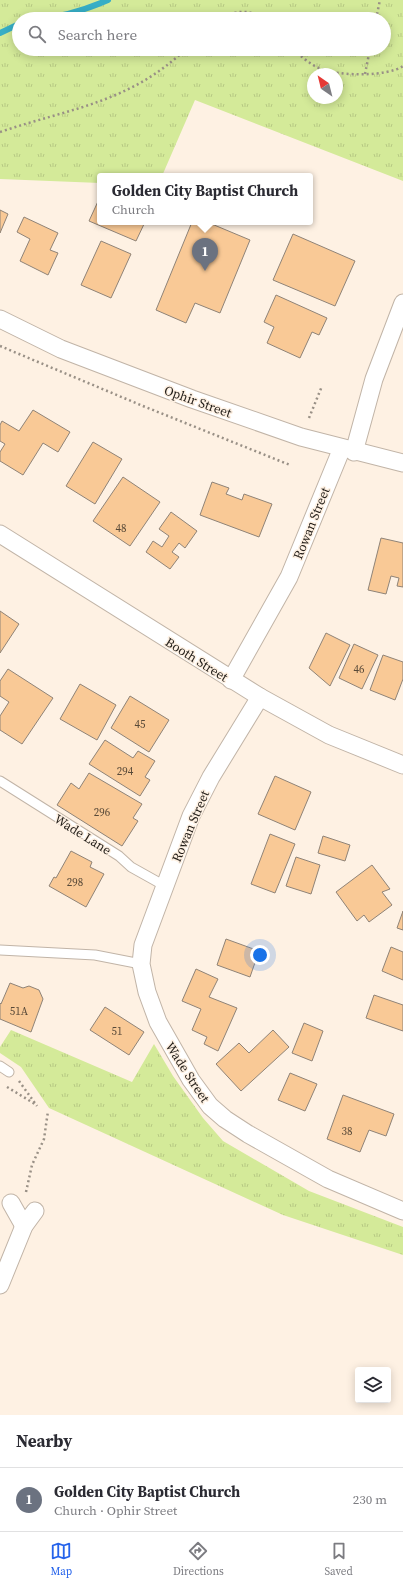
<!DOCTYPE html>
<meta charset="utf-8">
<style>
:root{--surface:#fff;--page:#f7f7f7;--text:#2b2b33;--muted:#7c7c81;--line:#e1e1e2;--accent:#2563eb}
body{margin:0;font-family:"Source Serif 4",serif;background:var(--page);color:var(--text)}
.controls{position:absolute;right:12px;bottom:12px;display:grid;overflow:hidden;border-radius:4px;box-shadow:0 2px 10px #0003}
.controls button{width:36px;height:36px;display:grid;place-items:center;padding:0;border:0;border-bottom:1px solid var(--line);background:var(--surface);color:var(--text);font:20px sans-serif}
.compass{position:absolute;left:307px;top:68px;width:36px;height:36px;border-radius:50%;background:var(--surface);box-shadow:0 2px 10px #0003;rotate:325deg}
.you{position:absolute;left:260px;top:955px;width:14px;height:14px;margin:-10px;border:3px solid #fff;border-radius:50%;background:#1a73e8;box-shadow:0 0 0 6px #1a73e833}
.badge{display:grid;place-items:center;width:26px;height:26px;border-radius:50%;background:var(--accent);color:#fff;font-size:13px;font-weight:700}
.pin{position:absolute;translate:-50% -33px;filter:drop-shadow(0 1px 2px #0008)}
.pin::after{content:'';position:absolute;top:21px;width:14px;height:12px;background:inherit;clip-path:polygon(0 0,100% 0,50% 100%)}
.popup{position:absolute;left:97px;top:173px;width:216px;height:52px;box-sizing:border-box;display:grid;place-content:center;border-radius:4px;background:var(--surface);filter:drop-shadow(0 1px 3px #0005);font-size:13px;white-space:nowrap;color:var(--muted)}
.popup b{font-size:15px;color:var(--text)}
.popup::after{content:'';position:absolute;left:50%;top:100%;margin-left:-8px;border:8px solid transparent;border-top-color:var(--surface)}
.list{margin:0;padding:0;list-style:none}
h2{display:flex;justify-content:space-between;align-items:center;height:52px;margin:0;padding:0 16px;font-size:17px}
h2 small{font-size:13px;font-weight:400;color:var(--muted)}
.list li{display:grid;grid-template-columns:26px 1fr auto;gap:12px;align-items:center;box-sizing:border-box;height:64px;padding:0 16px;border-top:1px solid var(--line)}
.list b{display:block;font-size:15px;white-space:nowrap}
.list p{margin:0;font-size:13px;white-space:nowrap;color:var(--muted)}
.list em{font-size:13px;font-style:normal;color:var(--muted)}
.icon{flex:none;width:22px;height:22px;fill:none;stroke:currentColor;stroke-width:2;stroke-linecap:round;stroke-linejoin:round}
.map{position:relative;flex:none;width:403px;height:1415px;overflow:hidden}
.search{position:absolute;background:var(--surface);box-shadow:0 2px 10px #0003;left:12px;right:12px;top:12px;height:44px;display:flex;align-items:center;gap:10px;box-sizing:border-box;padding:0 14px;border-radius:22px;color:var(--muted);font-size:15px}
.sheet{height:116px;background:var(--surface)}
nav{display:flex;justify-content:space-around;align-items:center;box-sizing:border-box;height:56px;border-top:1px solid var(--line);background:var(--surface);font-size:11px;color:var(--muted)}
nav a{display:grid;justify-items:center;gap:2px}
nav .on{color:var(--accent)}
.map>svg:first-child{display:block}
</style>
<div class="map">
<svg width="403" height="1415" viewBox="0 0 403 1415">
<defs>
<pattern id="grass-tufts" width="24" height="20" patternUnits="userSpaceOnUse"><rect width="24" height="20" fill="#d4ea99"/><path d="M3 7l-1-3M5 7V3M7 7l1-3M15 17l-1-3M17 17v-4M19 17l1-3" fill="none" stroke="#b6c883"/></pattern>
</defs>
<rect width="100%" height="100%" fill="#fef1e3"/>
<g fill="url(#grass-tufts)" fill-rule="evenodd">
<path d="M0,0H403V181L195,100L162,176H100V183L0,179ZM19,19H384V49H19ZM313,74H337V98H313Z"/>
<polygon points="11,1030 132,1082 154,1044 173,1076 203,1118 223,1141 309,1191 403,1227 403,1255 283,1215 49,1108 21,1067 0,1053 0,1047"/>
</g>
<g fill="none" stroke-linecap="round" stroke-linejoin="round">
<g stroke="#37aec6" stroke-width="6">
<path d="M38,19C63,17 85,10 108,0"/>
<polyline points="0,33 19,24"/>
</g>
</g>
<g fill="#f9c996" stroke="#8f8377">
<polygon points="100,197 100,222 145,222 136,241 89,221"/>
<polygon points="0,210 8,214 0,233"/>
<polygon points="24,217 58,233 50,250 58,253 48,275 20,261 30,239 17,232"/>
<polygon points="192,222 207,222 250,240 220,313 195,303 186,323 156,310"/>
<polygon points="293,234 355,261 335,306 273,280"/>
<polygon points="101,241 131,254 111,298 81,285"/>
<polygon points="276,295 327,318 319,335 312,332 300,358 267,343 274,327 264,322"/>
<polygon points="33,410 70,432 58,452 43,443 23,475 0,461 0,452 5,444 0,441 0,425 2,421 19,431"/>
<polygon points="93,442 122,459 95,504 66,486"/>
<polygon points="123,477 160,502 130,546 93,521"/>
<polygon points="212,482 229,488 226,494 242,500 244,494 272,504 259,537 200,515"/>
<polygon points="171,512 197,531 185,548 179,543 172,552 179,557 170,569 146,552 153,541 162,547 169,536 159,529"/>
<polygon points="381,538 403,543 403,587 397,586 399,578 391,576 386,594 368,590"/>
<polygon points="0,611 19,624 0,653"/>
<polygon points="326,633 350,645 330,686 309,668"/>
<polygon points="354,644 378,655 362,689 339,678"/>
<polygon points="383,655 403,662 403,679 395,700 370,690"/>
<polygon points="8,669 53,698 22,744 0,730 0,716 9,702 0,696 0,681"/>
<polygon points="80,684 116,705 97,740 60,719"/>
<polygon points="130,696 169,720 149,752 111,728"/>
<polygon points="105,740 133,758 138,751 155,761 145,777 150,780 140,796 89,764"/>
<polygon points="89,773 142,804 133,818 138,821 122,846 57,805 71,783 79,789"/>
<polygon points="275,776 311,792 295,830 258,814"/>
<polygon points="270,834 295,844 275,893 251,884"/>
<polygon points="323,836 350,845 345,861 318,853"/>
<polygon points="71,851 92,862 90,867 104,874 86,907 49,886 54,877 56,878"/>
<polygon points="296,857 320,865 311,894 286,886"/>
<polygon points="372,865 390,889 382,892 392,905 369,922 364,915 357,921 336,892"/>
<polygon points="403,911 403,930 397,928"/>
<polygon points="226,939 259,951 250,977 217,965"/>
<polygon points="391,947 403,952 403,980 382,971"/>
<polygon points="196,969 218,979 209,997 237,1008 218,1051 204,1044 207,1037 192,1030 201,1009 182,1001"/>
<polygon points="10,983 23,988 29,986 39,990 43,999 31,1032 0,1019 0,1003 1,1004"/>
<polygon points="374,995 403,1005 403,1031 366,1018"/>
<polygon points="105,1007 144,1032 129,1055 90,1030"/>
<polygon points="304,1023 323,1031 312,1061 292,1053"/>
<polygon points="273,1030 289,1047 241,1091 216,1064 239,1043 249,1053"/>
<polygon points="290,1073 317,1084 305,1111 278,1100"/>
<polygon points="343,1095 394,1114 386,1136 369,1130 360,1152 327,1139"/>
</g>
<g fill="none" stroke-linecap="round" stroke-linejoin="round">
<g stroke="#c1b4a7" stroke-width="11">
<g id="lane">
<polyline points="0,781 119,856 131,867 165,886"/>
<polyline points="0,950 95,955 141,964"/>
<polyline points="0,1066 9,1072"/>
</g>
</g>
<g stroke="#c1b4a7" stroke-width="19">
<g id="street">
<polyline points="0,319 61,349 192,399 301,437 403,463"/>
<polyline points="354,452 374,379 403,303"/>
<polyline points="0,534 260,697 329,735 403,765"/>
<polyline points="231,680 289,577 342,448"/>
<polyline points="260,697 211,777 191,816 143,945 141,964 147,992 158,1022 191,1080 210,1106 225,1119 248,1134 328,1179 403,1211"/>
<polyline points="11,1203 24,1226"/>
<polyline points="0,1285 24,1226 35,1211"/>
</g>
</g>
<g stroke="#999086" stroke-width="2.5" stroke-dasharray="2 3" stroke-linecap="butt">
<path d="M221,19C234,10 250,9 264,19"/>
<polyline points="376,19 380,0"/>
<path d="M294,49C301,57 311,65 321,69C340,76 387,77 403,66"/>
<polyline points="365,74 370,49"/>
<path d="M0,132C71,108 129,103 186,49"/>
<polyline points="0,346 143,406 290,465"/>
<polyline points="309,418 322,386"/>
<polyline points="19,1081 37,1106"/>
<polyline points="7,1087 35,1104"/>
<polyline points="26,1192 32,1165 44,1139 48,1111"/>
</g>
<use href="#lane" stroke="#fff" stroke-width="9"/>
<use href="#street" stroke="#fff" stroke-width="17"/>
</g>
<g text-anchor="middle" stroke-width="3" stroke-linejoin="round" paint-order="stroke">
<g font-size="11" fill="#584938">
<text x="121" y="532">48</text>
<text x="359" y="673">46</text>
<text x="140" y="728">45</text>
<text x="125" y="775">294</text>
<text x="102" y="816">296</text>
<text x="75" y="886">298</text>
<text x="19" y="1015">51A</text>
<text x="117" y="1035">51</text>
<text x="347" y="1135">38</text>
</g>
<g font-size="13" fill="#231e19" stroke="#fef1e3">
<text transform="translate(198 401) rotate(20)" y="5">Ophir Street</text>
<text transform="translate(311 523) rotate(-68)" y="5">Rowan Street</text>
<text transform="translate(197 659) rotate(32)" y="5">Booth Street</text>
<text transform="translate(190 826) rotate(-67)" y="5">Rowan Street</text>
<text transform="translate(83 834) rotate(32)" y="5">Wade Lane</text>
<text transform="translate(188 1072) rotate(57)" y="5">Wade Street</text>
</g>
</g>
</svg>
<div class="controls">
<button><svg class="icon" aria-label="layers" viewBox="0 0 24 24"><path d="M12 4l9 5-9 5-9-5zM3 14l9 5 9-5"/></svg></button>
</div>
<svg class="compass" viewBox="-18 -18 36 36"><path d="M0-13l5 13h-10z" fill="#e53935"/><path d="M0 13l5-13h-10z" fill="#7c7c81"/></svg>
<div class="you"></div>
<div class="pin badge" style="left:205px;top:271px;background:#6b7280">1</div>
<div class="popup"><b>Golden City Baptist Church</b>Church</div>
<div class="search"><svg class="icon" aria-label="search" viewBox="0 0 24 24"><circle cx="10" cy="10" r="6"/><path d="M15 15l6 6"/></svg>Search here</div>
</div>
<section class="sheet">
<h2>Nearby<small></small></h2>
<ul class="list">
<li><span class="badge" style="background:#6b7280">1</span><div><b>Golden City Baptist Church</b><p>Church · Ophir Street</p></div><em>230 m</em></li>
</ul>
</section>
<nav>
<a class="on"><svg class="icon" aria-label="map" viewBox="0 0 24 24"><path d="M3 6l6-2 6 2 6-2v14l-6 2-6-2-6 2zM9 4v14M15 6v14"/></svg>Map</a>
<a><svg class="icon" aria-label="directions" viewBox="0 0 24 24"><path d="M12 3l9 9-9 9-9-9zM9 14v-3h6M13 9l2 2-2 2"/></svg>Directions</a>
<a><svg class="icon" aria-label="saved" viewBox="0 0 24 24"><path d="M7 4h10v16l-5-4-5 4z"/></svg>Saved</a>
</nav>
